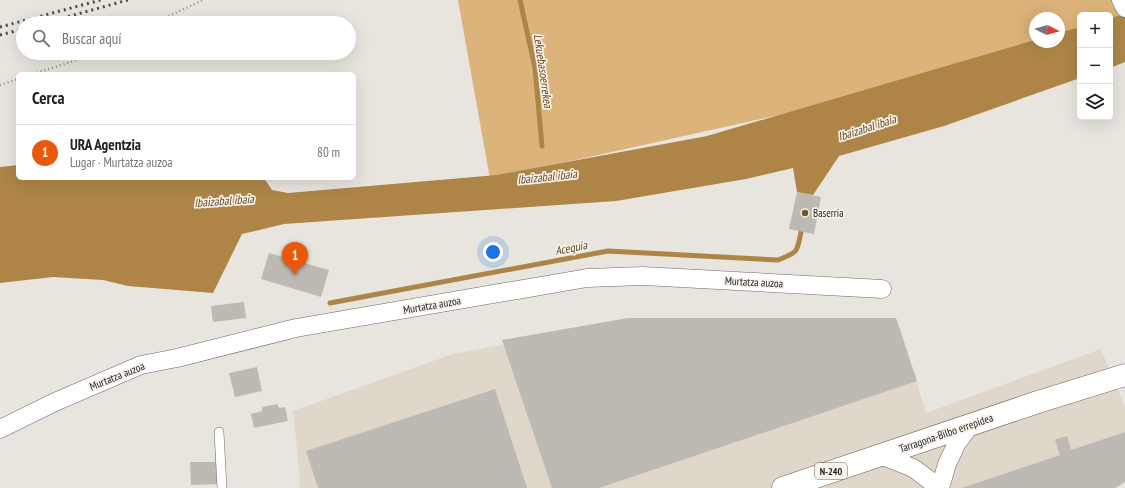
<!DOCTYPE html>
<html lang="es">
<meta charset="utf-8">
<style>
:root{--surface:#fff;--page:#f2f2f2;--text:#202124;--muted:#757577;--line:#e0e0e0;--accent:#ea580c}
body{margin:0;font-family:"PT Sans Narrow",sans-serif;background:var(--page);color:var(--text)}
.controls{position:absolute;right:12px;top:12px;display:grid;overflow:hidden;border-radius:6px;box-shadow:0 4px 16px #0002}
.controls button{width:36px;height:36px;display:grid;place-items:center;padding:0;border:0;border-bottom:1px solid var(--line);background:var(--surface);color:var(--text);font:20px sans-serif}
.compass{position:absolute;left:1029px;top:12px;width:36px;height:36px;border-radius:50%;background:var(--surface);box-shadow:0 4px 16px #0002;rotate:96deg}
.you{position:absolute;left:493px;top:252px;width:14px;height:14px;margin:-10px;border:3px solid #fff;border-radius:50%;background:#1a73e8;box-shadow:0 0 0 6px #1a73e833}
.badge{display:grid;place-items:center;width:26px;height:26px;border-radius:50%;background:var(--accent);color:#fff;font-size:13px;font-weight:700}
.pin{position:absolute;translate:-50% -33px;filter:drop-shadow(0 1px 2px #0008)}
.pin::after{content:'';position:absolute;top:21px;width:14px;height:12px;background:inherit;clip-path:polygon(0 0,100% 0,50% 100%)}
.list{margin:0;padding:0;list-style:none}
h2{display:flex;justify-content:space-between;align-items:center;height:52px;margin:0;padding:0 16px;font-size:17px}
h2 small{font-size:13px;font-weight:400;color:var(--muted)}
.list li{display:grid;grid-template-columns:26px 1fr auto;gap:12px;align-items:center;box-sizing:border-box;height:56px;padding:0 16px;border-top:1px solid var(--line)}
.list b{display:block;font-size:15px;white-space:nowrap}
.list p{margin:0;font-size:13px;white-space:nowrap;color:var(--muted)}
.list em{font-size:13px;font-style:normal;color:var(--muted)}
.icon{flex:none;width:22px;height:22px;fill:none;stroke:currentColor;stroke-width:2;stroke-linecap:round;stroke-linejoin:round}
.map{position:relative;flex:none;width:1125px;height:488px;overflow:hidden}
.search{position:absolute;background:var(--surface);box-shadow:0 4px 16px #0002;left:16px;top:16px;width:340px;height:44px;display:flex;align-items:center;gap:10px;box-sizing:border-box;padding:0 14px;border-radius:22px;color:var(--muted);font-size:15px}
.panel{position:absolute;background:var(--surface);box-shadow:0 4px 16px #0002;left:16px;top:72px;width:340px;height:108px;border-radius:6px}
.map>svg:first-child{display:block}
</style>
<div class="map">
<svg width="1125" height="488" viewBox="0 0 1125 488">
<rect width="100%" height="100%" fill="#e8e4de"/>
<polygon fill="#e0d7cb" points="638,320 898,321 926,413 1101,349 1125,407 1125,481 1117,488 299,488 300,479 293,411 453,354"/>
<path fill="#dcb47b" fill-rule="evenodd" d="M458,0H1125V31L1110,37V15H1080V48L1077,49L490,179ZM1035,18H1059V42H1035Z"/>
<g fill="#ae8547">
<polygon points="1125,14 1125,62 1110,68 1110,18"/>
<polygon points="1080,27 1080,78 944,126 839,156 813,195 797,192 793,168 746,179 616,201 284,224 242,234 213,293 128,286 103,280 53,277 0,283 0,167 18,165 18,178 264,178 272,190 288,193 497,175 707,136 1035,40 1035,42 1059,42 1059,33"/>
</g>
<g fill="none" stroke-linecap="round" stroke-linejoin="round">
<g stroke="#ae8547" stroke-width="5">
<polyline points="520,0 535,68 542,146"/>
<path d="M330,303L608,251L778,260C798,252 797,253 801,232"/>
</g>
</g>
<g fill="#bdb9b3">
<polygon points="797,192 821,197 814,234 789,229"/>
<polygon points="269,253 329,270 321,297 261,279"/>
<polygon points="244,302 246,318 213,322 211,306"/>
<polygon points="628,318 896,318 917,381 599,488 552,488 502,340"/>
<polygon points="257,367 262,391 235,397 229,373"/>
<polygon points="495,389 527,488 318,488 306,451"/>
<polygon points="277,404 279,408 285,407 288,421 254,428 251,414 262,411 262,407"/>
<polygon points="1125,432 1125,482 1115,488 962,488 1060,455 1055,440 1056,439 1067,436 1071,450"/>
<polygon points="190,462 218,462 219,484 191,485"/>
</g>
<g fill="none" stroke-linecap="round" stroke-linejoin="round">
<g stroke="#6c6863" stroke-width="10">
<polyline id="service" points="219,432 222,488"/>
</g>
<g stroke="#6c6863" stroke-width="19">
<g id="minor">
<polyline points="1121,0 1125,8"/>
<polyline points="0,429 55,402 141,365 177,358 296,328 587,278 643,276 882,289"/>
<polyline points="880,455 913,468 940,488"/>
<polyline points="940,488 947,464 957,443 970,425"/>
</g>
</g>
<g stroke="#6c6863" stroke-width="23">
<polyline id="trunk" points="783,488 1038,402 1125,375"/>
</g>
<g stroke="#94918c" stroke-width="2.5" stroke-dasharray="1 3" stroke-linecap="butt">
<polyline points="154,23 203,0"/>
<polyline points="33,74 77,60 91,53"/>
<polyline points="0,85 18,79"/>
</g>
<use href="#service" stroke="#fff" stroke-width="9"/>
<use href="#minor" stroke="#fff" stroke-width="18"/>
<use href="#trunk" stroke="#fff" stroke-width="22"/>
<g stroke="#4c4946" stroke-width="3" stroke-dasharray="2 4" stroke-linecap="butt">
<polyline points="45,23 128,0"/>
<polyline points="0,27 101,0"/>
<polyline points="0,35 23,29"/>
</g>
</g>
<circle fill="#715427" stroke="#f5f1eb" stroke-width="1.5" cx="805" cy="213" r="4"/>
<g text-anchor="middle" stroke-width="3.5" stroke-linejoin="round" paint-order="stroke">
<rect fill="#f5f1eb" stroke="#615e5b" stroke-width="1" x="815" y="463" width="32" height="16" rx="3"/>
<g font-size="10" font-weight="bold" fill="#211f1d">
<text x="831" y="475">N-240</text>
</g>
<g font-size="11" fill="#211f1d" stroke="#f5f1eb" text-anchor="start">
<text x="813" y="217">Baserria</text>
</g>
<g font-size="11" fill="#211f1d" stroke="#f5f1eb">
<text transform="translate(754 282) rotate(3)" y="4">Murtatza auzoa</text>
<text transform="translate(432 305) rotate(-10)" y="4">Murtatza auzoa</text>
<text transform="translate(117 376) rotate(-22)" y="4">Murtatza auzoa</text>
<text transform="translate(946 433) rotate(-19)" y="4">Tarragona-Bilbo errepidea</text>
</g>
<g font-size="12" font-style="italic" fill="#674a1a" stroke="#f5f1eb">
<text transform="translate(543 71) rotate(82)" y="4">Lekuebasoerrekea</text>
<text transform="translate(867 128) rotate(-18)" y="4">Ibaizabal ibaia</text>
<text transform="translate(547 177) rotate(-6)" y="4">Ibaizabal ibaia</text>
<text transform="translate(224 201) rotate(-4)" y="4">Ibaizabal ibaia</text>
<text transform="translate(571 248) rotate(-11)" y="4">Acequia</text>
</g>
</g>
</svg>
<div class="controls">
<button>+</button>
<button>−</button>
<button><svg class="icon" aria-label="layers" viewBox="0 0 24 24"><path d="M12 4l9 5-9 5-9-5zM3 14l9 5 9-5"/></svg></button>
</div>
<svg class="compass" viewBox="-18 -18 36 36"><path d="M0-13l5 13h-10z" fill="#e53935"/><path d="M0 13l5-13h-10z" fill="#757577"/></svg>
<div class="you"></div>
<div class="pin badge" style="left:295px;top:275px">1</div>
<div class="search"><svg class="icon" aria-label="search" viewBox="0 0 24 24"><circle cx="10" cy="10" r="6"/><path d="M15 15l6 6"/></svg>Buscar aquí</div>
<section class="panel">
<h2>Cerca<small></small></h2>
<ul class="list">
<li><span class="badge">1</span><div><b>URA Agentzia</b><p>Lugar · Murtatza auzoa</p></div><em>80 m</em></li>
</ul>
</section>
</div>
